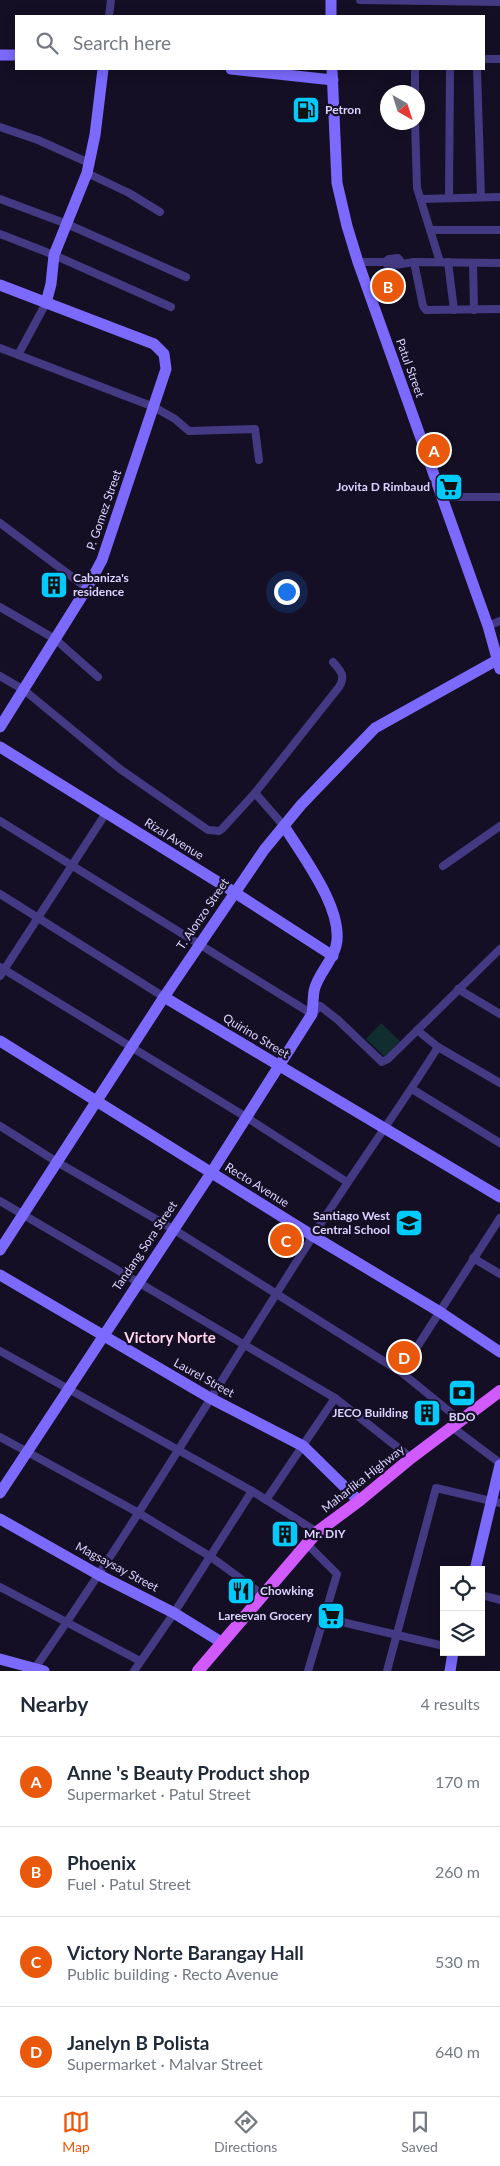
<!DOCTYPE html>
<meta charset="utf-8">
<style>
:root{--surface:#fff;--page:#f2f2f3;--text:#1f2937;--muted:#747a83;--line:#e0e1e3;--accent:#ea580c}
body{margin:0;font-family:Lato,sans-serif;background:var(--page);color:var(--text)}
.controls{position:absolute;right:15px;bottom:15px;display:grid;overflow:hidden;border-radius:0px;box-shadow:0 2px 12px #0003}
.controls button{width:45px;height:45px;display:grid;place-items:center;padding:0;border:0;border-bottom:1px solid var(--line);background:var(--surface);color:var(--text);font:25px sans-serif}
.compass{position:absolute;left:380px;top:85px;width:45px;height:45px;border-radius:50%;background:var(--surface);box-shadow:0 2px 12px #0003;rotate:141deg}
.you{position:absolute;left:286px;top:591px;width:18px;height:18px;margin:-12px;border:4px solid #fff;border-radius:50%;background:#1a73e8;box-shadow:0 0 0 8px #1a73e833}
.badge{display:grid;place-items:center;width:32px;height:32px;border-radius:50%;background:var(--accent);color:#fff;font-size:16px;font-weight:700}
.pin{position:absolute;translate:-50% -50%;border:2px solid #fff;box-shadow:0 1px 5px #0006}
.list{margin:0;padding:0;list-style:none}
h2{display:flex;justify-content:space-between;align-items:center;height:65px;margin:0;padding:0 20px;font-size:21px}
h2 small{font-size:16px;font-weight:400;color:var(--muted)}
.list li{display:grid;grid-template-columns:32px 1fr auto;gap:15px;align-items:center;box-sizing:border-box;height:90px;padding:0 20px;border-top:1px solid var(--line)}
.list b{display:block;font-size:19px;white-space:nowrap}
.list p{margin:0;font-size:16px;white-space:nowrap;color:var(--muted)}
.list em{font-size:16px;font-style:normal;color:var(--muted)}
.icon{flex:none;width:28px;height:28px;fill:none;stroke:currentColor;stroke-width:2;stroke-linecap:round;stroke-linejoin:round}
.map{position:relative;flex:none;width:500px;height:1671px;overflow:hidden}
.search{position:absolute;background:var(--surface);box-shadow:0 2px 12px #0003;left:15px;right:15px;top:15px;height:55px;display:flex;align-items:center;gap:12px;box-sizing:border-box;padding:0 18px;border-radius:0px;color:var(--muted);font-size:19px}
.sheet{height:425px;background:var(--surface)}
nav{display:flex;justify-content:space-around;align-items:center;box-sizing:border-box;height:70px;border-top:1px solid var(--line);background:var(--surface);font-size:14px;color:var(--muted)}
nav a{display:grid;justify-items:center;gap:2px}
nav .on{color:var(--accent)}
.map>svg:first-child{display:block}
</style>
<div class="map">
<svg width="500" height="1671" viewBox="0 0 500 1671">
<rect width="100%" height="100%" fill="#150f25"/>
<polygon fill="#122d2f" points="381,1023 400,1041 385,1057 366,1039"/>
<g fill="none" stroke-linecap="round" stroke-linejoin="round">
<g stroke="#443a83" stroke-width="8">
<polyline points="360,0 500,2"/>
<polyline points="109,16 111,0"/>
<polyline points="484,59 500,59"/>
<polyline points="415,69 415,92"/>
<polyline points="477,69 481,197"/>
<polyline points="415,122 417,188 440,262"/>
<polyline points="0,127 38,140 89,163"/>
<polyline points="87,173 129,193 160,212"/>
<polyline points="449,197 450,69"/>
<polyline points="0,199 67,224 186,277"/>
<polyline points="421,199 500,197"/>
<polyline points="430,230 500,230"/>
<polyline points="0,234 54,255 171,307"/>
<polyline points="358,262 385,262 389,266 414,262 500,263"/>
<polyline points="385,262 389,259 398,258 402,263"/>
<polyline points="414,262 423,306 426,310 500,309"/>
<polyline points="448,262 454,310"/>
<polyline points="473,263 474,310"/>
<polyline points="0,348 154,407 175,419 189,431 255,429 259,460"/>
<polyline points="18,355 46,303"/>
<polyline points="442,497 500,497"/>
<polyline points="0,523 87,588"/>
<polyline points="0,607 55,639 98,677"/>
<polyline points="488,626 500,621"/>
<path d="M0,676L24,690L120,769L208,830L219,831L222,829L255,793L339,687C346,676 341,671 333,662"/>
<polyline points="255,793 284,826"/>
<polyline points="0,821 312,1014 320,1006 338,1020 382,1062 388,1059 500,949"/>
<polyline points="443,866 500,826"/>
<polyline points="0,894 164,997"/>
<polyline points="0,967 246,1117 347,1182"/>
<polyline points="0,976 106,813"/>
<polyline points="458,989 500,1014"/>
<polyline points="417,1030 438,1047 500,1083"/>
<polyline points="412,1089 500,1143"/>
<polyline points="0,1126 57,1162 173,1229 401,1372 460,1420"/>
<polyline points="0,1201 335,1398 411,1458"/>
<polyline points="473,1258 500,1274"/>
<polyline points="0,1351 252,1491 317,1532"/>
<polyline points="401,1372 500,1218"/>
<polyline points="452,1427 500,1463"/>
<polyline points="0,1437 137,1512 211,1557 263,1595"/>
<polyline points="266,1500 335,1398"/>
<polyline points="306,1543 337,1574 308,1671"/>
<polyline points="0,1587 140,1661"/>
<polyline points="481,1595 500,1600"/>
<polyline points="325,1618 444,1646"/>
<path d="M33,1671C132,1530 220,1381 313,1236C353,1172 398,1111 438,1047"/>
<polyline points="134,1671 174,1613 252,1491"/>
<polyline points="387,1671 436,1488 500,1503"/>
</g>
<g stroke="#7c6afe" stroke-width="11">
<polyline points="331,0 331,16"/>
<polyline points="0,55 16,55"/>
<polyline points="231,69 333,80"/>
<polyline points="332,69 337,183 347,226 358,262 488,626 500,669"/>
<polyline points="0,285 154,344 164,354 166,369 102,560 87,588 0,727"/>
<polyline points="46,303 51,284 54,255 87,173 95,135 103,69"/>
<polyline points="0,747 234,892 333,956"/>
<polyline points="164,997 500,1197"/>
<polyline points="0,1041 313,1236 440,1312 500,1352"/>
<polyline points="0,1250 164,997 264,850 301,805 375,728 497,660"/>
<polyline points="0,1275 210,1398 303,1446 359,1501"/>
<path d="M0,1493L211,1173L312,1014C313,1006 313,998 314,991C317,975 332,962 336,946C345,911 302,855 284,826"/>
<polyline points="0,1519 99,1575 174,1613 221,1642"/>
<polyline points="475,1570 500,1465"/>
<polyline points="0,1659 44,1671"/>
<polyline points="450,1671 453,1652"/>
</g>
<polyline stroke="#d05afe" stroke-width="12" points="198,1671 317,1532 359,1501 411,1458 500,1391"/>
</g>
<defs>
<g id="fuel-square" transform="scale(1.4375)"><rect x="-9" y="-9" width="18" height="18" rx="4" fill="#01cbfc" stroke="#150f25"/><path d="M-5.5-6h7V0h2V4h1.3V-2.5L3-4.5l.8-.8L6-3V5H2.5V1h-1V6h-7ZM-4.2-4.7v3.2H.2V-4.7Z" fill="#111"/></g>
<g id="supermarket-square" transform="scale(1.4375)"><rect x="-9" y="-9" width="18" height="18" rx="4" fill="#01cbfc" stroke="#150f25"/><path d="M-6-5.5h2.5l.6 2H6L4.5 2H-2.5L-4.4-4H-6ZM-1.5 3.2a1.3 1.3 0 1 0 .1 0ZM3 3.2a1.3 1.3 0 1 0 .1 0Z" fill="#111"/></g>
<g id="building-square" transform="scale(1.4375)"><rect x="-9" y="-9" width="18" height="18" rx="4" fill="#01cbfc" stroke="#150f25"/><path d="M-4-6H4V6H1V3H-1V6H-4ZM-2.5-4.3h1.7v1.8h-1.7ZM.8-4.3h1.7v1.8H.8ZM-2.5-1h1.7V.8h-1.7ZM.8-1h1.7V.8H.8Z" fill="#111"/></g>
<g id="school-square" transform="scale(1.4375)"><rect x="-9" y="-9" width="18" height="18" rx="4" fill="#01cbfc" stroke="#150f25"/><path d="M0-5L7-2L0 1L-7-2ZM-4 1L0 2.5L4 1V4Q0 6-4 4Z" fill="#111"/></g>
<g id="bank-square" transform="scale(1.4375)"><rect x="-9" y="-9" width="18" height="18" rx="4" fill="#01cbfc" stroke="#150f25"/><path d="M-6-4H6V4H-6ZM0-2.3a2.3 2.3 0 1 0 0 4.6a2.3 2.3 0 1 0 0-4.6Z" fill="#111"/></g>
<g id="restaurant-square" transform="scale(1.4375)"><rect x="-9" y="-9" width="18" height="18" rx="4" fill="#01cbfc" stroke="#150f25"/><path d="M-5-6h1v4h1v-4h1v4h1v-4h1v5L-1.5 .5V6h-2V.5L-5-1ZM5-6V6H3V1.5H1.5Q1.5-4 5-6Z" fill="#111"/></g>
</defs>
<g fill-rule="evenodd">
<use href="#fuel-square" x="306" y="110"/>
<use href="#supermarket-square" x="449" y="487"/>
<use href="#building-square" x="54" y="585"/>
<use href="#school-square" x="409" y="1223"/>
<use href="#bank-square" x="462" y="1393"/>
<use href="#building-square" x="427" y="1413"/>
<use href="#building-square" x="285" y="1534"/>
<use href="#restaurant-square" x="241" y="1591"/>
<use href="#supermarket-square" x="331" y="1616"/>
</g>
<g text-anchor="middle" stroke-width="4.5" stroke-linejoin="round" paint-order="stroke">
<g font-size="12" font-weight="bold" fill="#dcd3ff" stroke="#150f25" text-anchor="start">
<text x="325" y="114">Petron</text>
<text x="430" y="491" text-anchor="end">Jovita D Rimbaud</text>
<text x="73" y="582">Cabaniza's<tspan x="73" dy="14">residence</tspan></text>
<text x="390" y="1220" text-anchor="end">Santiago West<tspan x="390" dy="14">Central School</tspan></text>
<text x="408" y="1417" text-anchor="end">JECO Building</text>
<text x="462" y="1421" text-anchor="middle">BDO</text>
<text x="304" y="1538">Mr. DIY</text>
<text x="260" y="1595">Chowking</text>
<text x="312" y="1620" text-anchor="end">Lareevan Grocery</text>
</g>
<g font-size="12" fill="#dcd3ff" stroke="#150f25">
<text transform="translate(410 368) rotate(70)" y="4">Patul Street</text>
<text transform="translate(104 510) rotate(-71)" y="4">P. Gomez Street</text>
<text transform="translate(174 839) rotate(32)" y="4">Rizal Avenue</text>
<text transform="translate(203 914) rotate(-56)" y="4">T. Alonzo Street</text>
<text transform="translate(256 1036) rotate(31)" y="4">Quirino Street</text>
<text transform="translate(257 1185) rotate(32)" y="4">Recto Avenue</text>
<text transform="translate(145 1246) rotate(-56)" y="4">Tandang Sora Street</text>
<text transform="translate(204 1378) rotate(29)" y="4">Laurel Street</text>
<text transform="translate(363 1479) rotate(-38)" y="4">Maharlika Highway</text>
<text transform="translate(117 1567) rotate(28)" y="4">Magsaysay Street</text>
</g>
<g font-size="15" font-weight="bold" fill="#ffd5eb" stroke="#150f25">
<text x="170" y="1343">Victory Norte</text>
</g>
</g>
</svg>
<div class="controls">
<button><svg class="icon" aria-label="locate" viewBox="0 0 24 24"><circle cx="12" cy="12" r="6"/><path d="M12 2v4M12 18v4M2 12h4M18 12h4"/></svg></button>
<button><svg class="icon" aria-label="layers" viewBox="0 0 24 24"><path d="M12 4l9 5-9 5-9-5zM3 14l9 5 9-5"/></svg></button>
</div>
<svg class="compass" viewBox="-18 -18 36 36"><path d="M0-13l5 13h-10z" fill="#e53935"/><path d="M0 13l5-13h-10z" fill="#747a83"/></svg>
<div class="you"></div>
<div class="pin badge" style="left:434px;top:450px">A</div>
<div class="pin badge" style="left:388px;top:286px">B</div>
<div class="pin badge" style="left:286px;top:1240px">C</div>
<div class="pin badge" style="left:404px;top:1357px">D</div>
<div class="search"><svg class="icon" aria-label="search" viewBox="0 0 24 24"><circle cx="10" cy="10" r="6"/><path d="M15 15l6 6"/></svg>Search here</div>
</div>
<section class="sheet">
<h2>Nearby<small>4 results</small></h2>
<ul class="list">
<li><span class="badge">A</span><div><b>Anne 's Beauty Product shop</b><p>Supermarket · Patul Street</p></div><em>170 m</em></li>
<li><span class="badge">B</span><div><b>Phoenix</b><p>Fuel · Patul Street</p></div><em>260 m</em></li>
<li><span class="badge">C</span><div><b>Victory Norte Barangay Hall</b><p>Public building · Recto Avenue</p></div><em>530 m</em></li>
<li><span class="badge">D</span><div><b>Janelyn B Polista</b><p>Supermarket · Malvar Street</p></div><em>640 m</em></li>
</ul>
</section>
<nav>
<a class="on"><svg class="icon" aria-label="map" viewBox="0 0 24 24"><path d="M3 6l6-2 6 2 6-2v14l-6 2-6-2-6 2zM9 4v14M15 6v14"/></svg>Map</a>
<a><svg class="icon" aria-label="directions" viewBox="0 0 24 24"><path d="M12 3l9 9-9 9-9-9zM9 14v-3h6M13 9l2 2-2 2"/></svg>Directions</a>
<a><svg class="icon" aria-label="saved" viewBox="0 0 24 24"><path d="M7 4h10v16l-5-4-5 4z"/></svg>Saved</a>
</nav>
